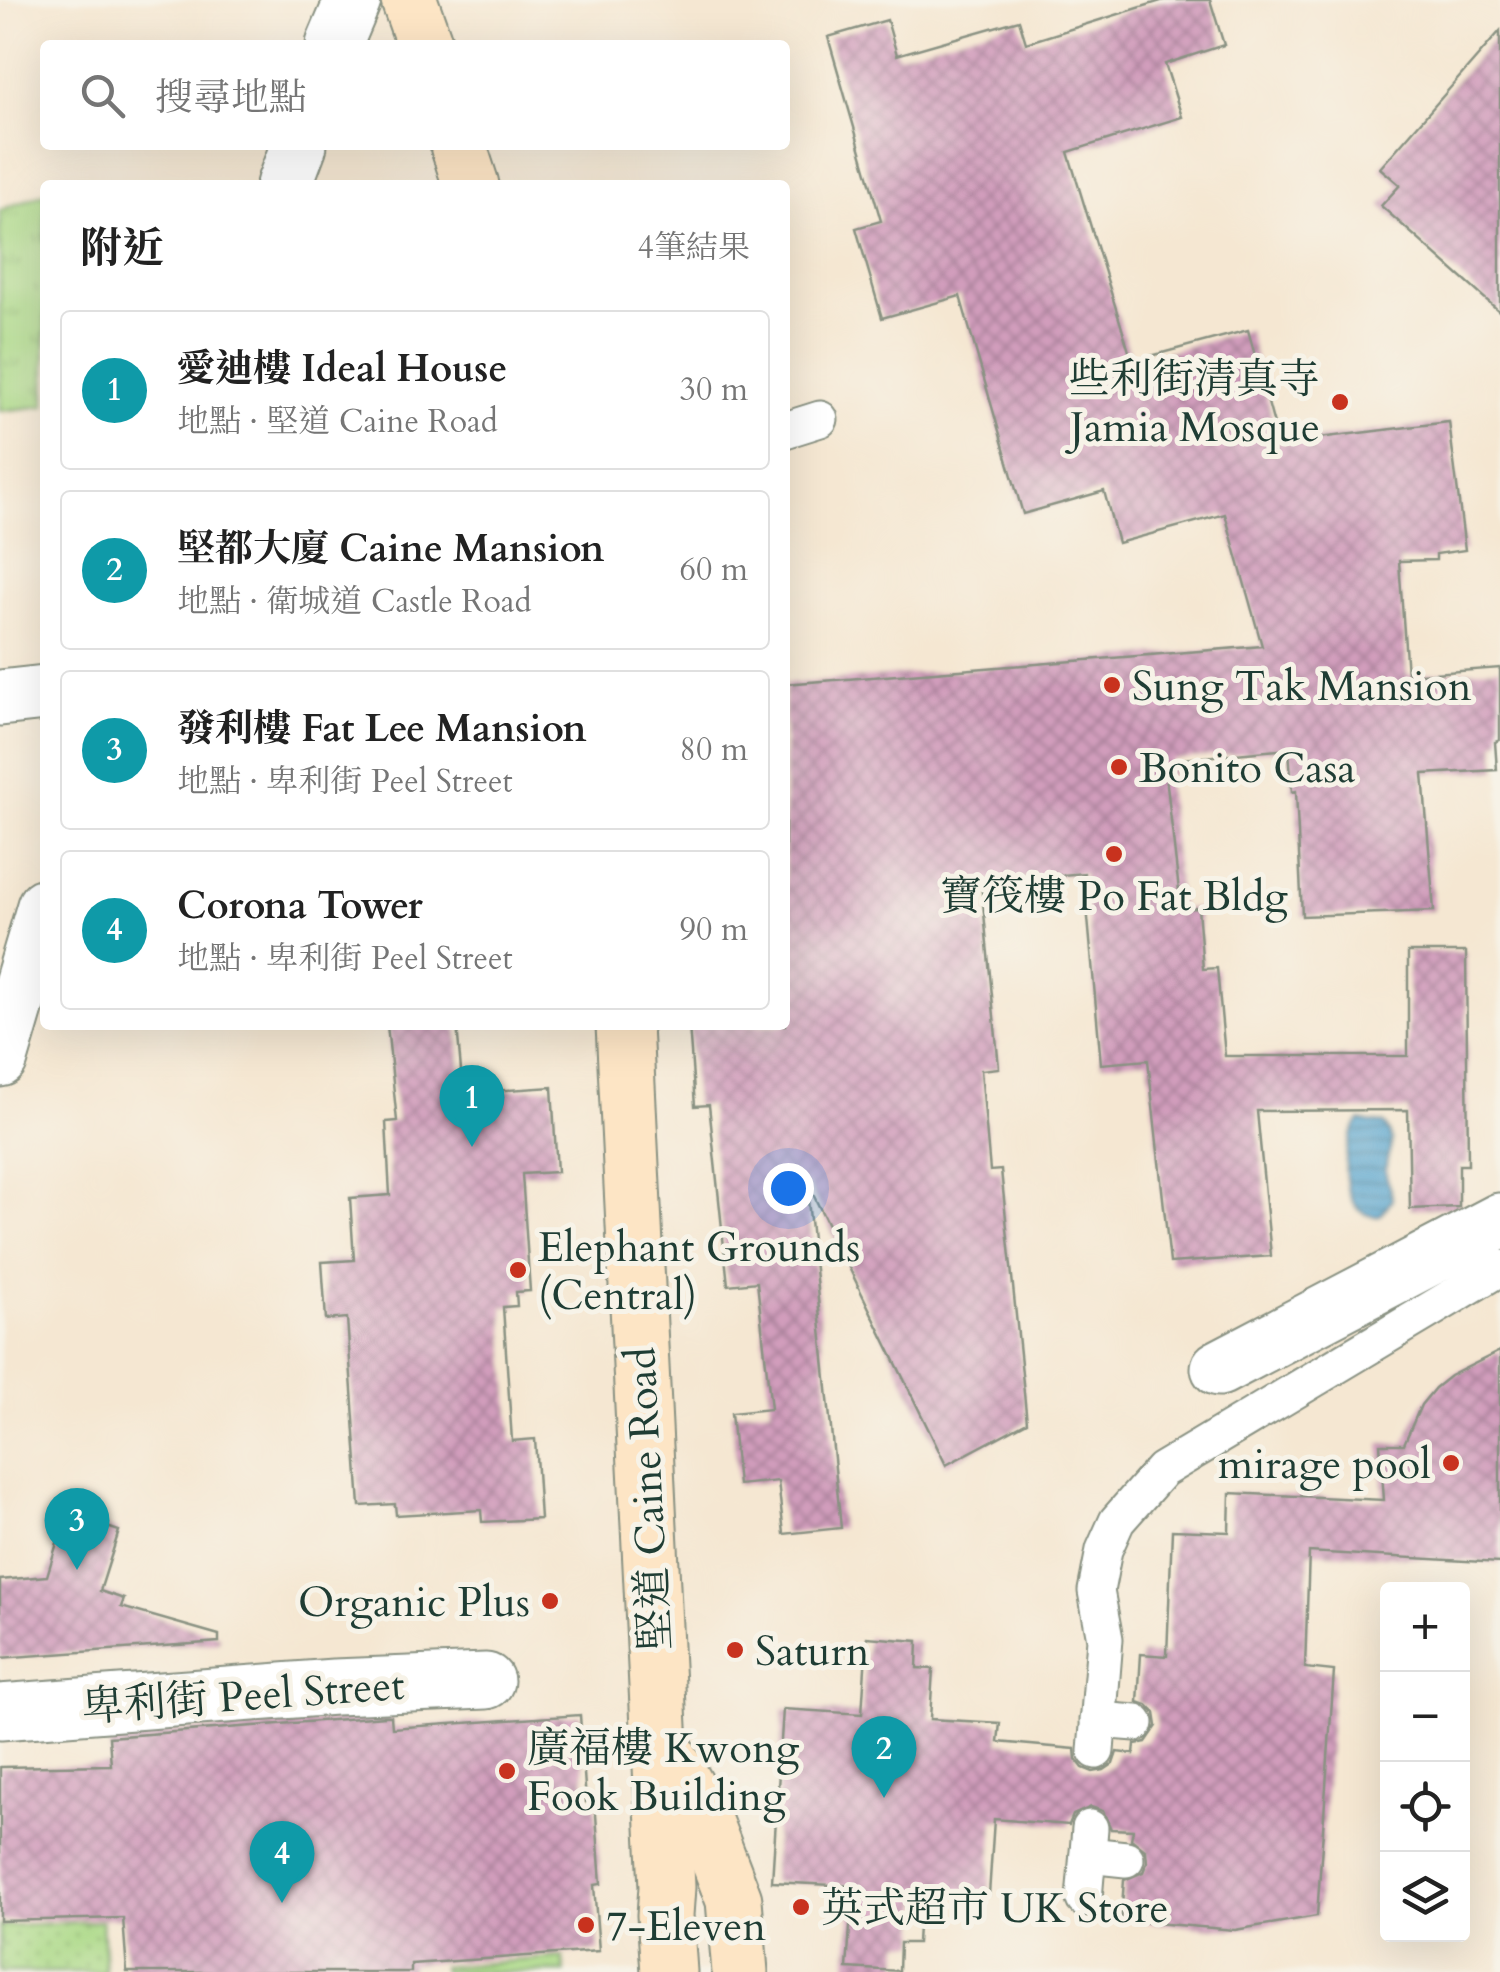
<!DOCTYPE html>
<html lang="zh-TW">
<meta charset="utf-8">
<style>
:root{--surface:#fff;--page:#f6f6f6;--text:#222;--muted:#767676;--line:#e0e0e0;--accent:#111827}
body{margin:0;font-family:Cardo,"Noto Serif TC",serif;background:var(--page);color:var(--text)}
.controls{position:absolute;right:30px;bottom:30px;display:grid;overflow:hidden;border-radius:10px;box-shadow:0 10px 40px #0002}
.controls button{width:90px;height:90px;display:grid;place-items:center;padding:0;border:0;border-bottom:2px solid var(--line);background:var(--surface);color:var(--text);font:50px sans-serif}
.you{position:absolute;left:788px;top:1188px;width:35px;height:35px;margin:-25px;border:8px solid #fff;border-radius:50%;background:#1a73e8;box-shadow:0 0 0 15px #1a73e833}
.badge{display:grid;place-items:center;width:65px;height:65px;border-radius:50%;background:var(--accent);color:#fff;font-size:32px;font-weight:700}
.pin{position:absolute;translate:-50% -82px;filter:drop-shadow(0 2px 5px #0008)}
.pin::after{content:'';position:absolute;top:52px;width:35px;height:30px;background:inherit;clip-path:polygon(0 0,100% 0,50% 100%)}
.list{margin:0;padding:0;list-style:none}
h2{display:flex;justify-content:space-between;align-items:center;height:130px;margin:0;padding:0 40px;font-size:42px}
h2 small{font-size:32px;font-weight:400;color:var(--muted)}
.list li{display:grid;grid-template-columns:65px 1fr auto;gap:30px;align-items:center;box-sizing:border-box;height:160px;margin:0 20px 20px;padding:0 20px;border:2px solid var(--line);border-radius:10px}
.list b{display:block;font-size:38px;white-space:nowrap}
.list p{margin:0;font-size:32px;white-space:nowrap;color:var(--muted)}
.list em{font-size:32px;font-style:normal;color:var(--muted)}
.icon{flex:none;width:55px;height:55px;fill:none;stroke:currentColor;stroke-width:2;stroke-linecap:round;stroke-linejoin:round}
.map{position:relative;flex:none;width:1500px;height:1972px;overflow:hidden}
.search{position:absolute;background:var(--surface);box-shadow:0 10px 40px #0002;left:40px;top:40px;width:750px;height:110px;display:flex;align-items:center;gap:25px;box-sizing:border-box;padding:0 35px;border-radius:10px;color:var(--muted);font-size:38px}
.panel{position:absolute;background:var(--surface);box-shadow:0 10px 40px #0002;left:40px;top:180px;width:750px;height:850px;border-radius:10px}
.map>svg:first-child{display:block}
</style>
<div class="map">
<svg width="1500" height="1972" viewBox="0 0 1500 1972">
<defs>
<pattern id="grass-dots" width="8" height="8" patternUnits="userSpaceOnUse" patternTransform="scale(2.5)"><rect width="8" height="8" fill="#abd987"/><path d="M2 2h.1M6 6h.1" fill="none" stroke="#93bb75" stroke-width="1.8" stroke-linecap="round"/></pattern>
<pattern id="park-tufts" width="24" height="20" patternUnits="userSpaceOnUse" patternTransform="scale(2.5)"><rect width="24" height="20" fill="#abd987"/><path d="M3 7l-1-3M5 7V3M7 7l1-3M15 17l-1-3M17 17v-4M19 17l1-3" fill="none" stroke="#93bb75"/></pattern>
<pattern id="water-rules" width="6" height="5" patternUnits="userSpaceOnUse" patternTransform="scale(2.5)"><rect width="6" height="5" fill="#55a3ce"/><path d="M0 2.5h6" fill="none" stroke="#4686a8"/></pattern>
<pattern id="building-cross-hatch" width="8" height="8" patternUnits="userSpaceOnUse" patternTransform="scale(2.5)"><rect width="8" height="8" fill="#d19dbc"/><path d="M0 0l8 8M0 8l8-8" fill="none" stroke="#a9819a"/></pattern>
</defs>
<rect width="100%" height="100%" fill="#f7f3e8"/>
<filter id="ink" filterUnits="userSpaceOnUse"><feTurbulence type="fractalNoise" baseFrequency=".01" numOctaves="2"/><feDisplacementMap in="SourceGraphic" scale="20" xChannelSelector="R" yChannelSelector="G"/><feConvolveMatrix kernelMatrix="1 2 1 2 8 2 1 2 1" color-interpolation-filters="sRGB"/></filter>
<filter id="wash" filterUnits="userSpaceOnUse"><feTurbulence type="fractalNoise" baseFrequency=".0048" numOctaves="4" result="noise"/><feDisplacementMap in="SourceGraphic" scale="40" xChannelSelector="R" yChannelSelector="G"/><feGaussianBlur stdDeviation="2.25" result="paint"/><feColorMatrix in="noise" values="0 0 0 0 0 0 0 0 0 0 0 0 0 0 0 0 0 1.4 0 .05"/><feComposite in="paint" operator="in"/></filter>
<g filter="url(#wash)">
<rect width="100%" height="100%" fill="#f5e7d2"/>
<polygon fill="url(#grass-dots)" stroke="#658b5e" stroke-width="2.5" points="102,1921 105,1972 0,1972 0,1926"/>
<polygon fill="url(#park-tufts)" stroke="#658b5e" stroke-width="2.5" points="45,193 45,406 0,411 0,210"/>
<polygon fill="#abd987" stroke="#658b5e" stroke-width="2.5" points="563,1957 565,1972 443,1972 442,1967"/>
<path fill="url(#water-rules)" stroke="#3a7081" stroke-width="2.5" d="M1360,1121L1384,1124C1401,1147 1383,1151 1386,1174C1387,1183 1391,1190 1392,1200L1380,1216C1337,1220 1339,1144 1360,1121Z"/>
<g id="blocks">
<g fill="url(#building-cross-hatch)">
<polygon points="1164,0 1210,0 1224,45 1165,64 1182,117 1068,152 1132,361 1248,330 1279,443 1449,422 1465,550 1436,554 1436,560 1399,561 1407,675 1500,668 1500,740 1495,742 1497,770 1423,774 1434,911 1302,916 1296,791 1292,792 1289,749 1171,760 1173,775 1166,776 1181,909 1198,908 1203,969 1217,968 1225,1056 1408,1056 1408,952 1466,952 1468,1165 1459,1165 1459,1207 1410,1209 1408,1110 1257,1111 1271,1256 1170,1263 1148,1060 1101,1064 1084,873 981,882 999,1068 981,1070 990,1171 1001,1170 1027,1422 946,1465 806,1180 841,1528 784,1534 778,1481 738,1485 731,1413 771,1409 757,1282 728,1285 709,1105 695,1106 689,1025 785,1025 785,684 1262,646 1225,514 1118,543 1104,491 1023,514 960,296 882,318 856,228 881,221 828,37 887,20 897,55 1019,20 1026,43"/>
<polygon points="1500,31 1500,312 1381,206 1400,185 1380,168"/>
<polygon points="387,1025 457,1025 463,1093 552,1087 557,1172 522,1174 530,1291 516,1292 517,1306 503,1307 512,1441 535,1439 540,1519 482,1522 481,1510 396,1515 395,1504 360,1506 347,1318 326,1320 322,1262 354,1260 350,1198 390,1195 386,1122 397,1121"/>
<polygon points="1500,1351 1500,1563 1309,1552 1305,1668 1334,1671 1317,1916 1235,1930 1121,1920 1124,1880 1143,1872 1147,1862 1146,1851 1131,1839 1133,1830 1111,1829 1103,1811 1091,1807 1073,1815 1069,1825 994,1819 989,1895 920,1891 917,1943 900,1943 899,1971 847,1968 853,1886 772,1882 783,1709 862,1714 867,1637 918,1641 917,1668 933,1669 930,1719 1000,1723 998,1742 1075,1749 1076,1759 1083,1768 1093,1772 1104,1770 1113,1764 1117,1752 1134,1754 1135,1744 1146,1742 1157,1726 1155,1713 1147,1705 1138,1702 1141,1654 1167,1656 1172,1530 1229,1532 1230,1493 1384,1500 1380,1444 1404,1444 1421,1405 1435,1388 1450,1376"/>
<polygon points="66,1513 119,1531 100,1591 124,1599 121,1607 219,1635 219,1642 0,1658 0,1580 47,1576"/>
<polygon points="580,1715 586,1802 595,1801 601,1884 594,1885 599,1951 411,1964 411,1972 127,1972 123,1918 0,1921 0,1767 111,1765 109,1737 385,1716 391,1716 392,1728"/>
</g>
</g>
</g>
<g filter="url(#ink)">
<use href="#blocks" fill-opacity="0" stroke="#8a9283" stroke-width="2.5"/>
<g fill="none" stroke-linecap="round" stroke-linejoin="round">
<g stroke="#8a9283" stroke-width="39">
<g id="lane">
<polyline points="785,430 820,419"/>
<polyline points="1098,1720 1136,1723"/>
<polyline points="1096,1751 1105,1639 1096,1591 1104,1550 1117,1521 1162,1470 1500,1268"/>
<polyline points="1088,1855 1126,1859"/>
<polyline points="1084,1899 1090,1828"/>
</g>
</g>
<g stroke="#8a9283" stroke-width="59">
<g id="street">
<polyline points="334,45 353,0"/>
<polyline points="284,185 299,145"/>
<polyline points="0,698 45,693"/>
<polyline points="0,1059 45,906"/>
<polyline points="1219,1368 1500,1221"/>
<polyline points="0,1712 334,1687 486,1681"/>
</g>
</g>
<g stroke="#8a9283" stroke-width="59">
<g id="secondary">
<polyline points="409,0 425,45"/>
<polyline points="458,145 471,185"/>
<polyline points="624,1025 667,1887 665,1915 669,1972"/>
<polyline points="666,1751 700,1811 734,1900 740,1972"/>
</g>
</g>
<use href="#lane" stroke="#fff" stroke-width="35"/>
<use href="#street" stroke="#fff" stroke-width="55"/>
<use href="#secondary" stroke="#fde5c5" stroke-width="55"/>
</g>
</g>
<g fill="#c8321e" stroke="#f7f3e8" stroke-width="4">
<circle cx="1340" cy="402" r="10"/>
<circle cx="1112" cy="685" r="10"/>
<circle cx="1119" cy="767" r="10"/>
<circle cx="1114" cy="854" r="10"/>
<circle cx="518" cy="1270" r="10"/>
<circle cx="1451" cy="1463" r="10"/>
<circle cx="550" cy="1601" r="10"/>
<circle cx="735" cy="1650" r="10"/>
<circle cx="507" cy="1771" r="10"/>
<circle cx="801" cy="1907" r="10"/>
<circle cx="586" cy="1925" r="10"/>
</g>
<g text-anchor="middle" stroke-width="10" stroke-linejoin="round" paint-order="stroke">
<g font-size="42" fill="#1f3d34" stroke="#f7f3e8" text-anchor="start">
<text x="1320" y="393" text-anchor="end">些利街清真寺<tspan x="1320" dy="48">Jamia Mosque</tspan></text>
<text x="1132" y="700">Sung Tak Mansion</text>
<text x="1139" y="782">Bonito Casa</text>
<text x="1114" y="910" text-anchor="middle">寶筏樓 Po Fat Bldg</text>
<text x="538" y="1261">Elephant Grounds<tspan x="538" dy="48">(Central)</tspan></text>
<text x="1431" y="1478" text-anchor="end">mirage pool</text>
<text x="530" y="1616" text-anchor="end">Organic Plus</text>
<text x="755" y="1665">Saturn</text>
<text x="527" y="1762">廣福樓 Kwong<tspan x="527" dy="48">Fook Building</tspan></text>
<text x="821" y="1922">英式超市 UK Store</text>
<text x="606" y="1940">7-Eleven</text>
</g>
<g font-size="42" fill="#1f3d34" stroke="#f7f3e8">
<text transform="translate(647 1499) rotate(-93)" y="15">堅道 Caine Road</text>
<text transform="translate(243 1695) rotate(-4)" y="15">卑利街 Peel Street</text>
</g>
</g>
</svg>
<div class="controls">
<button>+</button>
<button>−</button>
<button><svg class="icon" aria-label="locate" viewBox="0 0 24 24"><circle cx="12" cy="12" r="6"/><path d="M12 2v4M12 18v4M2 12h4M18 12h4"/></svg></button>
<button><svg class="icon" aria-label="layers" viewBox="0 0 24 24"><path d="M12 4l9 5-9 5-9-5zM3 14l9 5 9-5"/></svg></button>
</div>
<div class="you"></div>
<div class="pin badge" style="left:472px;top:1147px;background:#0f9aa8">1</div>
<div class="pin badge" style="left:884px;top:1798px;background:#0f9aa8">2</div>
<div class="pin badge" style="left:77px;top:1570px;background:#0f9aa8">3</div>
<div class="pin badge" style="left:282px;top:1903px;background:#0f9aa8">4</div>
<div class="search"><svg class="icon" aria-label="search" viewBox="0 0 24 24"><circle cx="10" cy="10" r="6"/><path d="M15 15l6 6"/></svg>搜尋地點</div>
<section class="panel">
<h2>附近<small>4筆結果</small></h2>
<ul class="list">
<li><span class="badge" style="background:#0f9aa8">1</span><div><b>愛迪樓 Ideal House</b><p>地點 · 堅道 Caine Road</p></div><em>30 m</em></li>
<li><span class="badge" style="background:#0f9aa8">2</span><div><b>堅都大廈 Caine Mansion</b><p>地點 · 衛城道 Castle Road</p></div><em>60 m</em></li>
<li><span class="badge" style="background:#0f9aa8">3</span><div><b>發利樓 Fat Lee Mansion</b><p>地點 · 卑利街 Peel Street</p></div><em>80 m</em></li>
<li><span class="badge" style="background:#0f9aa8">4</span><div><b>Corona Tower</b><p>地點 · 卑利街 Peel Street</p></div><em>90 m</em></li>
</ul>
</section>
</div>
